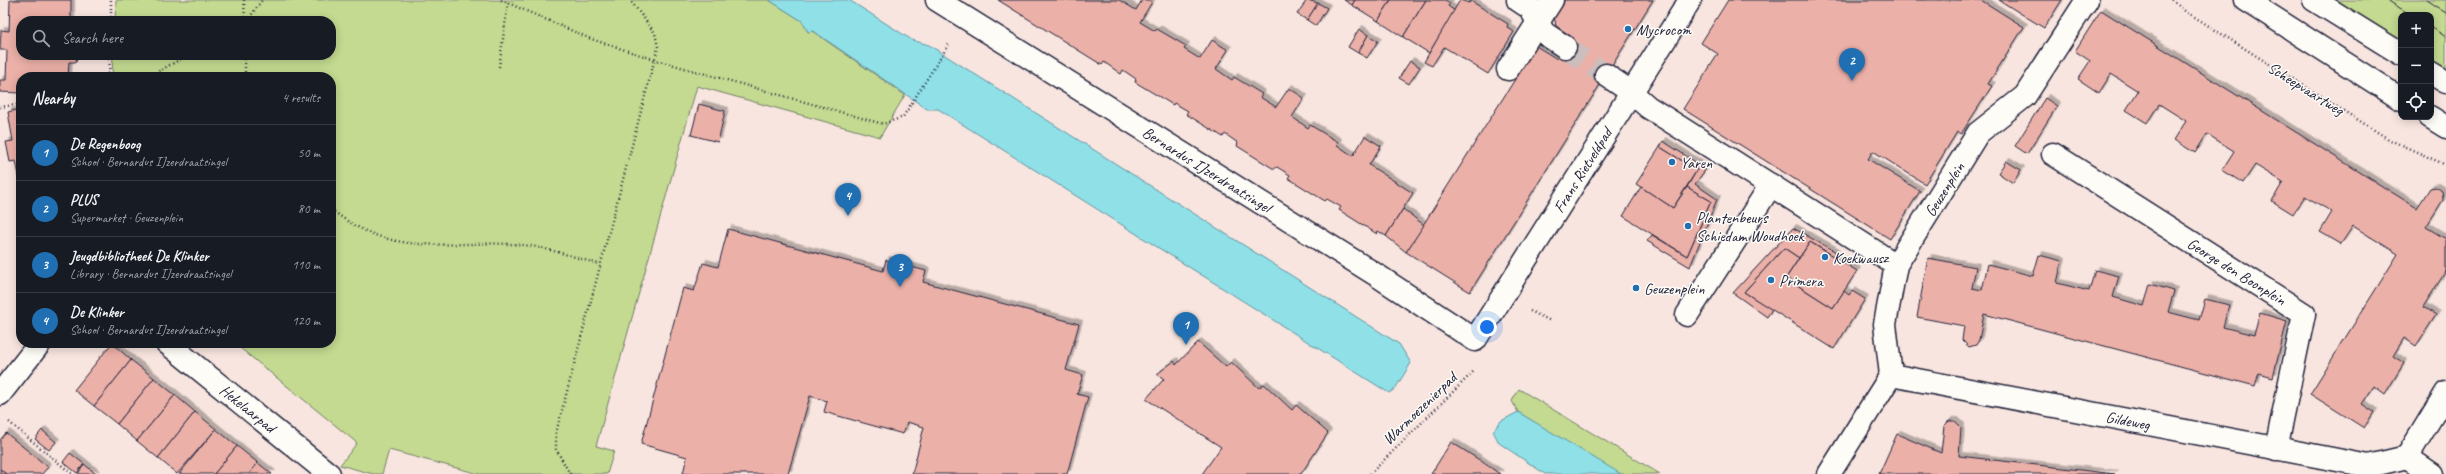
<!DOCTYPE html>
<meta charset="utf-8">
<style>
:root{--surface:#171b24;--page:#20242c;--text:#f1f3f6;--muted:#9ea1a6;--line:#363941;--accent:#1f6fb2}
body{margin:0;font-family:Caveat,sans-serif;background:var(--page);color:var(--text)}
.controls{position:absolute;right:12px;top:12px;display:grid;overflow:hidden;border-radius:8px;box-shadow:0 2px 10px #0003}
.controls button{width:36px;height:36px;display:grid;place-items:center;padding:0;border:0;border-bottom:1px solid var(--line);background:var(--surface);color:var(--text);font:20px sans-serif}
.you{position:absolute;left:1487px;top:327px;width:14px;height:14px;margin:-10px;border:3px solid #fff;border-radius:50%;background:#1a73e8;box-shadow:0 0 0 6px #1a73e833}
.badge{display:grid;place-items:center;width:26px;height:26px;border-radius:50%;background:var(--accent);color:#fff;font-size:13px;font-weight:700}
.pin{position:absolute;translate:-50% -33px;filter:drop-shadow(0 1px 2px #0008)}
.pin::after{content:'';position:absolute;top:21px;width:14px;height:12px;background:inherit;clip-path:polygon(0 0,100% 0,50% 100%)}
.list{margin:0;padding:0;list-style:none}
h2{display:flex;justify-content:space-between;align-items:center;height:52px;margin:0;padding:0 16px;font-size:17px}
h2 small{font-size:13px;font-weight:400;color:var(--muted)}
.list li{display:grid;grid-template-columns:26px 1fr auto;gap:12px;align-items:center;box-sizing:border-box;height:56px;padding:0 16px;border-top:1px solid var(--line)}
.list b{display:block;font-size:15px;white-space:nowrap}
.list p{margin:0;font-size:13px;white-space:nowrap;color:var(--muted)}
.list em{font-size:13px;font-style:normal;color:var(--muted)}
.icon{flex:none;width:22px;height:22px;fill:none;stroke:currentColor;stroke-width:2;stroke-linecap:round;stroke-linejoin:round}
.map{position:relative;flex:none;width:2446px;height:474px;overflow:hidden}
.search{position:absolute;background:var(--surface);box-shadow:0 2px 10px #0003;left:16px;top:16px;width:320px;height:44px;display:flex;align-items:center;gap:10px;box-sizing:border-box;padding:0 14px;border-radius:16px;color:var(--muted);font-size:15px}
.panel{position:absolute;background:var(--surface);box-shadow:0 2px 10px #0003;left:16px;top:72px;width:320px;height:276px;border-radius:16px}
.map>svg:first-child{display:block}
</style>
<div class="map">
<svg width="2446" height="474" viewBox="0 0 2446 474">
<defs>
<filter id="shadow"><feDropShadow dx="3.5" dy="-3.5" stdDeviation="0" flood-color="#0004"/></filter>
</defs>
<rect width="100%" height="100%" fill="#f8e5df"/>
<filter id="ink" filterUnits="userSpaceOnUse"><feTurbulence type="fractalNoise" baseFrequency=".025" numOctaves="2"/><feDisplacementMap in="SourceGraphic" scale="8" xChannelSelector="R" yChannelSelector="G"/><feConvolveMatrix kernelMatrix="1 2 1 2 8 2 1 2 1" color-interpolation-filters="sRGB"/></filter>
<g filter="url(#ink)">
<g fill="#c3da90" stroke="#727e66">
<polygon points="116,0 769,0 802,21 808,32 812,31 905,95 880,137 697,86 596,446 614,451 607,474 479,474 389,450 382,474 373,474 340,465 357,443 234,343 331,343 331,77 112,77 113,55 331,55 331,21 115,21"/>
<polygon points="2336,0 2446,0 2446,69 2431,59 2431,15 2401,15 2401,41"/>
<polygon points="1519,389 1660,474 1617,474 1518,412 1512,401"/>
</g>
<g fill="#8fe0e7" stroke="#6394a2">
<polygon points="769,0 849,0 912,40 929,45 1399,344 1411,363 1395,389 1389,393 938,109 927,109 813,31 808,32 802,21"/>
<polygon points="1518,412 1621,474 1545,474 1499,443 1493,431 1501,421"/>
</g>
<g fill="#ebb0a8" stroke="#22223b" filter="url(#shadow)">
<polygon points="10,0 71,0 71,21 21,21 21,55 77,55 76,62 69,62 68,77 21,77 20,93 0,92 0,80 6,80 7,50 0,50 1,30 9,31"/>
<polygon points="998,0 1119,0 1136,10 1142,0 1149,0 1152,2 1140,22 1155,31 1157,29 1186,46 1184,49 1200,59 1212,40 1228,50 1216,69 1232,80 1234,77 1262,94 1260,97 1276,107 1289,88 1304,98 1292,117 1308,128 1310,125 1338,142 1337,145 1353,156 1365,136 1381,146 1369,165 1413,193 1386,236 1378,231 1377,234 1339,210 1341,207 1327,199 1325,201 1288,178 1290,175 1277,167 1274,169 1237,146 1238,143 1225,134 1223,137 1186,114 1188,111 1174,103 1173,105 1135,82 1136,79 1123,70 1121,74 1104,62 1102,65"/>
<polygon points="1307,0 1318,3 1307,20 1297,14"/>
<polygon points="1344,0 1355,0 1352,5"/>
<polygon points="1355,0 1391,0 1378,21 1352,5"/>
<polygon points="1391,0 1426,0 1403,37 1378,21"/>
<polygon points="1426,0 1445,0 1450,3 1448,6 1455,11 1429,53 1403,37"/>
<polygon points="1460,0 1469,3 1471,1 1508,24 1507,27 1514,32 1488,74 1444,47 1432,66 1424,62"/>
<polygon points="1564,0 1653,0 1470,292 1406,252 1536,46 1557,59 1572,37 1556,26 1554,16"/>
<polygon points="1728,0 1981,0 2024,27 1988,84 1992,86 1961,134 1957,132 1925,184 1873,151 1868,159 1920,191 1890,239 1683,109 1718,54 1701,43"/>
<polygon points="1999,0 2062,0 2044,28"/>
<polygon points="1318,3 1327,8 1316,26 1307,20"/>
<polygon points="2101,10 2417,208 2430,188 2436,187 2442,191 2443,200 2426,227 2446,239 2446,271 2423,307 2436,315 2416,346 2404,338 2393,356 2404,363 2385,394 2374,386 2362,404 2374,412 2364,428 2310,394 2398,254 2353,226 2341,244 2320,232 2332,212 2305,196 2293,214 2272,201 2283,182 2255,165 2243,183 2222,170 2234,151 2207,134 2195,153 2174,140 2186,121 2159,104 2147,123 2126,110 2138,91 2111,74 2099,93 2078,79 2090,61 2075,51"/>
<polygon points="1359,29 1368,35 1358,53 1348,47"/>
<polygon points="1368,35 1378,41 1367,58 1358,53"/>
<polygon points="1410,61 1420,67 1409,84 1399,78"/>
<polygon points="2045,98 2057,106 2027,154 2015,146"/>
<polygon points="699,104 725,111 718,142 691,135"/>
<polygon points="21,109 21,186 16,161 10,162 6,142 13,141 8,112"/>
<polygon points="1663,141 1706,169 1695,184 1717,199 1690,267 1647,241 1652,235 1687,256 1711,201 1687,187 1697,170 1660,147"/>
<polygon points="1660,147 1697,170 1673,208 1636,184"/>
<polygon points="2006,161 2021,170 2013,183 1998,173"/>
<polygon points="1641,187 1673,208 1687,187 1711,201 1687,256 1623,216"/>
<polygon points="1403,209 1424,225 1406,252 1386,236"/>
<polygon points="1793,228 1836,252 1834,256 1810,242 1799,258 1784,248 1744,292 1772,309 1767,317 1733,293"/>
<polygon points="728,229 883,271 886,260 926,271 923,282 1079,324 1066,370 1083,375 1077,394 1088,397 1067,474 912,474 924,427 907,422 903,434 824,412 827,401 810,396 788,474 687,474 683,473 687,457 641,444 683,288 694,291 703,263 718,267"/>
<polygon points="1810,242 1857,271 1833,308 1786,278"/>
<polygon points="1784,248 1799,258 1786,278 1833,308 1844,291 1849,295 1852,291 1865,299 1834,349 1744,292"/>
<polygon points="2039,255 2062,261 2057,283 2089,291 2095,270 2119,276 2113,297 2144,306 2150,284 2174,291 2168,312 2199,320 2205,299 2229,305 2223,327 2254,335 2260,313 2287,321 2273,377 2259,373 2255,386 1984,314 1979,340 1976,345 1969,347 1962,340 1964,326 1917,317 1928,258 1976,267 1972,288 1982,290 1988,264 2033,276"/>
<polygon points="1198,342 1226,367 1231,362 1259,388 1264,384 1292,410 1296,405 1328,433 1301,474 1202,474 1221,447 1146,399 1164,379 1157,374 1174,361 1176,365"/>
<polygon points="112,343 131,360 94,406 74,390"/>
<polygon points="131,360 154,378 117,424 94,406"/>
<polygon points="154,378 175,395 137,441 117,424"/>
<polygon points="175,395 195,412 158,458 137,441"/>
<polygon points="195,412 216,429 177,474 158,458"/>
<polygon points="1949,421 1955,421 1961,427 1959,456 2115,474 1879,474 1897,434 1941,453 1944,426"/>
<polygon points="216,429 237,446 214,474 179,474"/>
<polygon points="42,430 56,442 49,450 35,439"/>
<polygon points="6,433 48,467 42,474 6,474 0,469 0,440"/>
<polygon points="1451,442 1478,459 1500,474 1431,474"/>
<polygon points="237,446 258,463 249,474 214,474"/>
<polygon points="70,453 84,464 77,473 63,462"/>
<polygon points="258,463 272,474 249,474"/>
<polygon points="84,464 96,474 78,474"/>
<polygon points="0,469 6,474 0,474"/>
</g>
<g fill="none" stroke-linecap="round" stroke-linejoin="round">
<polyline stroke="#cdbebe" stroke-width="22" stroke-dasharray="22 11" stroke-linecap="butt" points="1565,47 1606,75"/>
<g stroke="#22223b" stroke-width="25">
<g id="pedestrian">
<polyline points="1518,0 1530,8 1544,33 1565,47"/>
<polyline points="1508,69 1552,0"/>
<polyline points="1606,75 1631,92 1648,107 1896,265"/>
<polyline points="1687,315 1771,185"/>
</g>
</g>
<g stroke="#22223b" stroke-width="25">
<g id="minor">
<polyline points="937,0 1378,276 1475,340 1690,0"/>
<polyline points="2053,154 2304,314 2276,449"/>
<polyline points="167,343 329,474"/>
<polyline points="1891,375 2369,466 2407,457 2446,393"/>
<polyline points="1891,375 1885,324 1896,265 1978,133 2025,96 2087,0"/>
<polyline points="0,394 40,343"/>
<polyline points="2407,457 2432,474"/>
<polyline points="1829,474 1891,375"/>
</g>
</g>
<g stroke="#22223b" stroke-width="25">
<g id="tertiary">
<polyline points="2246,0 2401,99"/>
<polyline points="2314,0 2401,54"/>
<polyline points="2431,73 2446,82"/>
<polyline points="2430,117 2446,127"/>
</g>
</g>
<g stroke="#22223b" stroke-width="2.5" stroke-dasharray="1 3" stroke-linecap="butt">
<polyline points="244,0 245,21"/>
<polyline points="501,0 591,39 656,60 883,124 903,117 949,44"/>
<polyline points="2172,0 2185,11 2390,140 2446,165"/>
<polyline points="111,21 111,0"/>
<polyline points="247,21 262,0"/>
<polyline points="245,55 245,77"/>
<polyline points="499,67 508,3"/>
<polyline points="109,77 110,55"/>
<polyline points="148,77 188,55"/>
<polyline points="0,107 21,104"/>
<path d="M331,209C398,264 456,236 531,246C554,250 577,258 599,264"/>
<polyline points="1530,311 1551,321"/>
<polyline points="9,422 72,474"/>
<polyline points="570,474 556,449 556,433 658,47 655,33 630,0"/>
<polyline points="1370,474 1475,370"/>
</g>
<use href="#pedestrian" stroke="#fdfcf7" stroke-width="22"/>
<use href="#minor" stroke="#fdfcf7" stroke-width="22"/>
<use href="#tertiary" stroke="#fdfcf7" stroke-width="22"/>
<g stroke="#22223b" stroke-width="1">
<polyline points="2387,0 2411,15"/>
<polyline points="2426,0 2446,13"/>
<polyline points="2431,27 2446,37"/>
</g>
</g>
</g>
<g fill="#1f6fb2" stroke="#fdfcf7" stroke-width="1.5">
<circle cx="1628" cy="29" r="4"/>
<circle cx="1672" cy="162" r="4"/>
<circle cx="1688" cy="226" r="4"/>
<circle cx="1825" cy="257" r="4"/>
<circle cx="1771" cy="280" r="4"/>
<circle cx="1636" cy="288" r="4"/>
</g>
<g text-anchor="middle" stroke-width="3" stroke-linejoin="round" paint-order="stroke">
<g font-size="16" fill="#22223b" stroke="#fdfcf7" text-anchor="start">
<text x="1636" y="35">Mycrocom</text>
<text x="1680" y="168">Yaren</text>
<text x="1696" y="223">Plantenbeurs<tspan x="1696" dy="18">Schiedam Woudhoek</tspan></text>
<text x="1833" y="263">Koekwausz</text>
<text x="1779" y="286">Primera</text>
<text x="1644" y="294">Geuzenplein</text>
</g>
<g font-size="16" fill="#22223b" stroke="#fdfcf7">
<text transform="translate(2306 88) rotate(32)" y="6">Scheepvaartweg</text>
<text transform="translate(1207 169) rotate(32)" y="6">Bernardus IJzerdraatsingel</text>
<text transform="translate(1582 170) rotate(-58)" y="6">Frans Rietveldpad</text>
<text transform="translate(1944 189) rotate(-58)" y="6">Geuzenplein</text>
<text transform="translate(2237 271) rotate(32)" y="6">George den Boonplein</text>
<text transform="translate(248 408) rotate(39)" y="6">Hekelaarpad</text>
<text transform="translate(1419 408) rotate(-44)" y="6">Warmoezenierpad</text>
<text transform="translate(2128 420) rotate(11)" y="6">Gildeweg</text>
</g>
</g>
</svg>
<div class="controls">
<button>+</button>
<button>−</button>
<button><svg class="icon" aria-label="locate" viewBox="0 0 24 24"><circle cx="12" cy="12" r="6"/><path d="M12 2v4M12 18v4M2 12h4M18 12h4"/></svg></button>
</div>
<div class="you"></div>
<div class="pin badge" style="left:1186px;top:345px">1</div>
<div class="pin badge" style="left:1852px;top:81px">2</div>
<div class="pin badge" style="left:900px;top:287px">3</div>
<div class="pin badge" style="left:848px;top:216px">4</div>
<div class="search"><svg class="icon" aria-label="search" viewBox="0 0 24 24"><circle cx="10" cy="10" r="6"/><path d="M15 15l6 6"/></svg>Search here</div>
<section class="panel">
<h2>Nearby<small>4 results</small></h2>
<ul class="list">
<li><span class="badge">1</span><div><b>De Regenboog</b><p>School · Bernardus IJzerdraatsingel</p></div><em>50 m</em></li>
<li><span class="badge">2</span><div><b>PLUS</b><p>Supermarket · Geuzenplein</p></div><em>80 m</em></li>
<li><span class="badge">3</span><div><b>Jeugdbibliotheek De Klinker</b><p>Library · Bernardus IJzerdraatsingel</p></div><em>110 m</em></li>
<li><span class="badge">4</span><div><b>De Klinker</b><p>School · Bernardus IJzerdraatsingel</p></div><em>120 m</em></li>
</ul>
</section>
</div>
